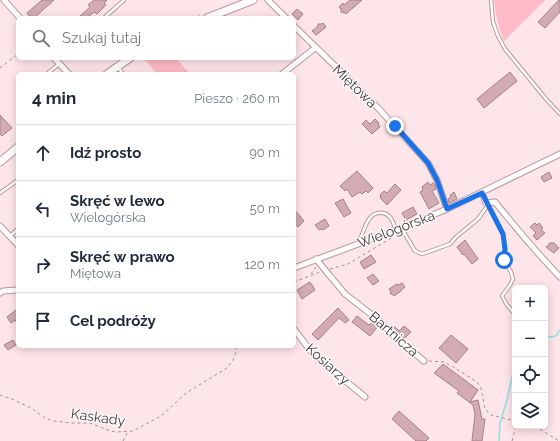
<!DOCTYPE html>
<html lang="pl">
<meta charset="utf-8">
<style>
:root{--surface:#fff;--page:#f2f2f3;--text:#1f2937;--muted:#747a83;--line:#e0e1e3}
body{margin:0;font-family:Raleway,sans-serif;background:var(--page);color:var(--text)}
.controls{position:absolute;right:12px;bottom:12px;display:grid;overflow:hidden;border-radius:6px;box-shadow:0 2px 10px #0003}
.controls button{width:36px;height:36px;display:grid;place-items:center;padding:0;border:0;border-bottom:1px solid var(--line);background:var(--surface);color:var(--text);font:20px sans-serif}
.stop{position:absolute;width:12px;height:12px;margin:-9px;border:3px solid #1a73e8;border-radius:50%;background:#fff}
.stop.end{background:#1a73e8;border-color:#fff;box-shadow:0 1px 4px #0008}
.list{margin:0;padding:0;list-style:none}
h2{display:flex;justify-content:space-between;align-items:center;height:52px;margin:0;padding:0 16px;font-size:17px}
h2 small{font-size:13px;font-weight:400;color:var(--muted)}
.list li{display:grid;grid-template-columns:26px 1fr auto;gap:12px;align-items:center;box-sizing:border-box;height:56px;padding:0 16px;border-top:1px solid var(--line)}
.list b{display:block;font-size:15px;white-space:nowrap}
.list p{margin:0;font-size:13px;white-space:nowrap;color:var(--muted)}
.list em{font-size:13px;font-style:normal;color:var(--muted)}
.icon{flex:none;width:22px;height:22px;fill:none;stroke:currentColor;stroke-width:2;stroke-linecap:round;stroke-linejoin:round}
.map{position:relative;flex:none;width:560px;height:441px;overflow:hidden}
.search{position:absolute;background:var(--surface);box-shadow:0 2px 10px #0003;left:16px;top:16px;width:280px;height:44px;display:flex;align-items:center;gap:10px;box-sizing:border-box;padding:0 14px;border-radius:6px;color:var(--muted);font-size:15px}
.panel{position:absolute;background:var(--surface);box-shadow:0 2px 10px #0003;left:16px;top:72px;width:280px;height:276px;border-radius:6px}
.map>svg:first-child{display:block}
</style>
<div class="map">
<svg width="560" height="441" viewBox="0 0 560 441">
<rect width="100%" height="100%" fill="#fee5e9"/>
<g fill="#febbc7">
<path d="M494,0H545L504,41C498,27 496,15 494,0Z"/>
<polygon points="144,58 176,58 190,74 157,74"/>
</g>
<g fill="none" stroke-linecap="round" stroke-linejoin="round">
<g stroke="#89e2e5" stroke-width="1.5">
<polyline points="545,338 556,336 560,330"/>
<polyline points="499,441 500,423 507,400 515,364"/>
</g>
</g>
<g fill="#d2acb2" stroke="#a58186">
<polygon points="42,0 54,0 34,18 31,18 27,13"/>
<polygon points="94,0 107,0 104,3 106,5 97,14 94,12 87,18 78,18 90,7 88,5"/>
<polygon points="350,0 362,0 346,14 345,13 341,12 341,9 339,7 343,3 344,5"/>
<polygon points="559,0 560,0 560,12 545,28 538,22"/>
<polygon points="297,9 303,14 298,20 292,14"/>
<polygon points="323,23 326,27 316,35 312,31 318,26 318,24 322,24"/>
<polygon points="510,72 517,81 484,108 477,99"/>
<polygon points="0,115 12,128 2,136 0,134"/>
<polygon points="375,119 379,123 378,124 380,127 372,134 362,124 366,120 370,124"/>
<polygon points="357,171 373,188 368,193 366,191 362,194 360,192 352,197 347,189 345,191 340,186"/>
<polygon points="549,172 552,178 544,182 541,177"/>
<polygon points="428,182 430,185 433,183 434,184 436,189 432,191 439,203 429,209 420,192 423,190 422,187"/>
<polygon points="395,184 401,190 387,205 381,199 380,195 384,191 387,193"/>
<polygon points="454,192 457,199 449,203 448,199 451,197 450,195"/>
<polygon points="343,199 351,213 344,217 335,203"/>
<polygon points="413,207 417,214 406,220 402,213"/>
<polygon points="294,209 304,221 298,227 294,222"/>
<polygon points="325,219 329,226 323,230 322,229 319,230 315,225"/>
<polygon points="535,223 537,225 539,223 543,228 541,230 545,233 537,240 533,236 536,233 530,227"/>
<polygon points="465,240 478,259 472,264 464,254 463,255 457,247"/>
<polygon points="549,243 554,243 559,248 554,253 546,247 549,245"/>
<polygon points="371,255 376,262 364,269 360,262"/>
<polygon points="373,274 379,281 373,285 367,278"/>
<polygon points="310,282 315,290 302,299 297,290"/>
<polygon points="402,283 405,287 401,290 401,291 394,296 392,294 390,294 391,292 389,289 397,284 398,285"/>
<polygon points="338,308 349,320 345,323 339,318 318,340 312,334"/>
<polygon points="16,310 18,313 18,325 15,320 11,323 7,317"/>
<polygon points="357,316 369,325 373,321 379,325 370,336 352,322"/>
<polygon points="394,326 399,331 404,326 411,332 404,339 392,328"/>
<polygon points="451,335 468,349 456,363 439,348"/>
<polygon points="13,340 16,345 8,350 4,345"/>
<polygon points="443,364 478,390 470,402 478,400 482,419 485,419 482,441 472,441 475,414 473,405 457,393 459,391 434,373"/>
<polygon points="399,411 429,438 426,441 416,441 392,419"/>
</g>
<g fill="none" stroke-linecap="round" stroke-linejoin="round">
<g stroke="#bc979d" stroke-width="4.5">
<g id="lane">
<polyline points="491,0 493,22 498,36 505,49 546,99 560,114"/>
<polyline points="104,18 124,0"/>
<polyline points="118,67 123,74"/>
<polyline points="50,74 49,72 59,64"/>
<polyline points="0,193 18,180"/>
<polyline points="487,203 503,234 505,249 504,260 511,272 513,279 510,285 502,296 507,305 515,314"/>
<polyline points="402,229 415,251 422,254 450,244 456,237 478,219 488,205"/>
<polyline points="10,236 18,229"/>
<path d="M359,242C364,232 367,210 383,213C392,215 393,223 396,230"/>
</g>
</g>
<g stroke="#bc979d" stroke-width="7">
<g id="street">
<polyline points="4,0 20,18"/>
<polyline points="268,0 286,18"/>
<polyline points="294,26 378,108 428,163 437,180 447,209"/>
<polyline points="54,58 69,74"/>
<polyline points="282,74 315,48"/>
<path d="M482,193L486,203L495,202C516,228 537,253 560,277"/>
<polyline points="0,226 18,245"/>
<polyline points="316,259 345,294 381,322 393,335 424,361"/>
<polyline points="294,268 406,226 447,209 560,154"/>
<polyline points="0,293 3,291 18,290"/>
<polyline points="294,329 313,354 365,397"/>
</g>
</g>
<g stroke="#bc979d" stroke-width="9">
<g id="secondary">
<polyline points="207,18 253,0"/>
<polyline points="107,74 130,58"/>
<polyline points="0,162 18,147"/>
</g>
</g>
<g stroke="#a69295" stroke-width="1" stroke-dasharray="3 3" stroke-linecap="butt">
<polyline points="194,18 200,15"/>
<polyline points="0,68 18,54"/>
<polyline points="330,269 348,264 393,237"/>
<polyline points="311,274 316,267"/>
<polyline points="294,282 320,272"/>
<polyline points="429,361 444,362 455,368 477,382 481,388 485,409 491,415 515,421"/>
<polyline points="0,395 12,399 31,408 45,418 53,421 72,423 90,423 110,431 116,432 133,431 161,416 170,408 186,393 219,373 227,368 233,360 236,352 236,346"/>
<polyline points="535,426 559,441"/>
<polyline points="123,441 127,433"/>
<polyline points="512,441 516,426"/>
</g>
<use href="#lane" stroke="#fff" stroke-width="2.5"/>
<use href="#street" stroke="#fff" stroke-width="5"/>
<use href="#secondary" stroke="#fff" stroke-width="7"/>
</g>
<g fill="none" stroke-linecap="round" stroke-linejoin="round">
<polyline stroke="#1a73e8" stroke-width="5" points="395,126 428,163 437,180 447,209 482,193 503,234 505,249 504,260"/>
</g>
<g text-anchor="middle" stroke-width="3" stroke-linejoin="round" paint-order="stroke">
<g font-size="14" fill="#47383a" stroke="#fafafa">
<text transform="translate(355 86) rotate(44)" y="5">Miętowa</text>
<text transform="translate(396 229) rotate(-21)" y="5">Wielogórska</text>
<text transform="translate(394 334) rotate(41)" y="5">Bartnicza</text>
<text transform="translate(328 364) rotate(42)" y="5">Kosiarzy</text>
<text transform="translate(98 417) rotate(8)" y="5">Kaskady</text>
</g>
</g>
</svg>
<div class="controls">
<button>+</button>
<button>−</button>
<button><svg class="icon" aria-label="locate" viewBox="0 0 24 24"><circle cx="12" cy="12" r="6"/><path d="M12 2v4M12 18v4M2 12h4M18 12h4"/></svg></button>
<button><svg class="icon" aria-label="layers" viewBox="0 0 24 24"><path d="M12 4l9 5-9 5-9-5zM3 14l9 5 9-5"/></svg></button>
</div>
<div class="stop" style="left:504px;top:260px"></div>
<div class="stop end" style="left:395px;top:126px"></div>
<div class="search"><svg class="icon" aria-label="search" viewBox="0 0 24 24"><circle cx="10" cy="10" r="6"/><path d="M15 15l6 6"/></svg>Szukaj tutaj</div>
<section class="panel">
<h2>4 min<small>Pieszo · 260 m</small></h2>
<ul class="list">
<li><svg class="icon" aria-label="ahead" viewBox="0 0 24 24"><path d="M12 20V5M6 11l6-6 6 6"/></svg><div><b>Idź prosto</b></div><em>90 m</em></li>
<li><svg class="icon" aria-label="left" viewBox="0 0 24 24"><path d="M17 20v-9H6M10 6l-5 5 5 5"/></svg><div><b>Skręć w lewo</b><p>Wielogórska</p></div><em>50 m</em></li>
<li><svg class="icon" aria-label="right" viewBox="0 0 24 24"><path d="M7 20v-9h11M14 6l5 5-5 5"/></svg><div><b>Skręć w prawo</b><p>Miętowa</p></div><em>120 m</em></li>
<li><svg class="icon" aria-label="arrive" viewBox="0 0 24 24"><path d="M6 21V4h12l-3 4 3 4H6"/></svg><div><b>Cel podróży</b></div></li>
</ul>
</section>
</div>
